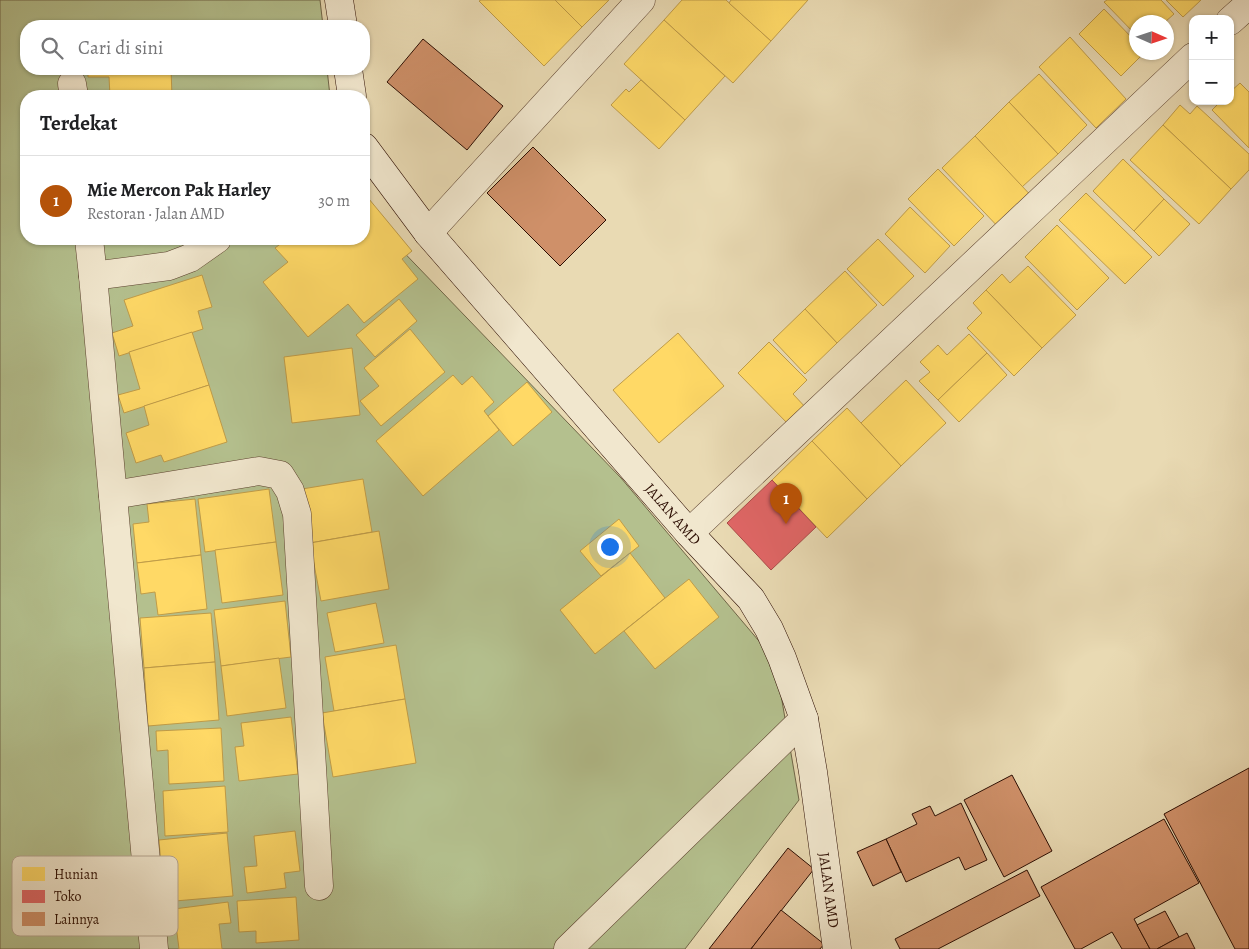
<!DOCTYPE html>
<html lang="id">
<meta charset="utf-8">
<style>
:root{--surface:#fff;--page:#f6f6f6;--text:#202124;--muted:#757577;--line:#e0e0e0;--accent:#b45309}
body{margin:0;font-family:Alegreya,serif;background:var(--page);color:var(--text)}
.controls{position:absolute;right:15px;top:15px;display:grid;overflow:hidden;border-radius:10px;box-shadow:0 1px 4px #0004}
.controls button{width:45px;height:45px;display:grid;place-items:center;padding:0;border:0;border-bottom:1px solid var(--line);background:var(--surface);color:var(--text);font:25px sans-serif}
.compass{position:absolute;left:1129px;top:15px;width:45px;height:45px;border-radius:50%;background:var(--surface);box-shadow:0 1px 4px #0004;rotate:93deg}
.you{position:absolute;left:609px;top:546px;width:18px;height:18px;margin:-12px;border:4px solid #fff;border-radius:50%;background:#1a73e8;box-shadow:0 0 0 8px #1a73e833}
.badge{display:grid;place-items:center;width:32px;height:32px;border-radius:50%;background:var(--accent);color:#fff;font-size:16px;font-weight:700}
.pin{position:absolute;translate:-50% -41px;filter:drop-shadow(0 1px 2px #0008)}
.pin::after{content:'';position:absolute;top:26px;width:18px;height:15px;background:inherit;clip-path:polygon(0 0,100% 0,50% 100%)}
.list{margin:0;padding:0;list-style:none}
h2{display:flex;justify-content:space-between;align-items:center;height:65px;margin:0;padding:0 20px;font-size:21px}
h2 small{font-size:16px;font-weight:400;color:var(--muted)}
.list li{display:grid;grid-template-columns:32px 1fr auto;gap:15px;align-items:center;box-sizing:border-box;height:90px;padding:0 20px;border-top:1px solid var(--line)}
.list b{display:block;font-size:19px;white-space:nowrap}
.list p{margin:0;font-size:16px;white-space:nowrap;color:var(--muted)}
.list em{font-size:16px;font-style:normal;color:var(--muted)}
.icon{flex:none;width:28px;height:28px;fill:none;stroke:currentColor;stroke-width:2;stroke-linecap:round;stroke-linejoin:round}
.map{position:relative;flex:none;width:1249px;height:949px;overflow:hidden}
.search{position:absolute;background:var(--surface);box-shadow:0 1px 4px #0004;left:20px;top:20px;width:350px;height:55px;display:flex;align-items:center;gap:12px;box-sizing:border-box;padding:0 18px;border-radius:20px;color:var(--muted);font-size:19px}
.panel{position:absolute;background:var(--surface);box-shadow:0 1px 4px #0004;left:20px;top:90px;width:350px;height:155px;border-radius:20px}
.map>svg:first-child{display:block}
</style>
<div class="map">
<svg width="1249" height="949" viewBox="0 0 1249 949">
<rect width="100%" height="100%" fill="#e9dab3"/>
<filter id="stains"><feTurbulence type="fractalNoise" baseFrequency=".004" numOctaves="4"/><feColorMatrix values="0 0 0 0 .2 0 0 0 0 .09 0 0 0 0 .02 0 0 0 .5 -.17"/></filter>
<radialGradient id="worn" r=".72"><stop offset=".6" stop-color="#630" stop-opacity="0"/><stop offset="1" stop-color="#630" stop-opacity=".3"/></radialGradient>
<polygon fill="#b4c08e" stroke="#706648" points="0,0 320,0 323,26 26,26 26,69 327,69 330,96 26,96 26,239 364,239 364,211 621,478 775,660 799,800 685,949 0,949"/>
<g fill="#ffd966" stroke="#c09c48">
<polygon points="481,0 555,0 582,27 544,66 479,1"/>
<polygon points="555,0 609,0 582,27"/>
<polygon points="682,0 726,0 771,41 733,83 664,20"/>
<polygon points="731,0 808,0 771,41 729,3"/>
<polygon points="1107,0 1161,0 1174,14 1165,22 1136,22 1136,35 1104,2"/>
<polygon points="1166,0 1201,0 1183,17"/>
<polygon points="1104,9 1136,42 1136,52 1145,52 1121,76 1079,34"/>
<polygon points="664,20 725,76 685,120 624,64"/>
<polygon points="1070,37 1126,99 1096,128 1039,67"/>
<polygon points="88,69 171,69 172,96 110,96 109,77 88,77"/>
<polygon points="1039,74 1087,125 1058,154 1009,102"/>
<polygon points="641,80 685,120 659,149 611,105 626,89 629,92"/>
<polygon points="1240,83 1249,92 1249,148 1212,110 1221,101 1230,101 1230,92"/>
<polygon points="1009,102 1058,154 1022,187 975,136"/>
<polygon points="1180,105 1190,114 1197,106 1249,154 1249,170 1231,189 1163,125"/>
<polygon points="1163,125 1231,189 1199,224 1130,160"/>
<polygon points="975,136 1036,201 1003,232 942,168"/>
<polygon points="1123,159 1164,199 1134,231 1093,191"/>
<polygon points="938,169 984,216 954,246 908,199"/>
<polygon points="364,193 412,251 402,259 418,279 364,323 348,304 308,337 263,282 288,262 275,248 287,239 364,239"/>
<polygon points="1086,193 1152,257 1125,284 1059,220"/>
<polygon points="1164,199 1190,224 1159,256 1134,231"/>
<polygon points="910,207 950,246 925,273 885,234"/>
<polygon points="1057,225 1109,278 1077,310 1025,257"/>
<polygon points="878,239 914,276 883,306 847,269"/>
<polygon points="1028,266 1076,315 1042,348 986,290 1002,274 1010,283"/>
<polygon points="845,271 877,305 837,343 805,309"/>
<polygon points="202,275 212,307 198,311 203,329 119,356 112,333 133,326 124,300"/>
<polygon points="986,290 1042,348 1014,376 967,328 982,313 973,303"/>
<polygon points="399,299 417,321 375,357 356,335"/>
<polygon points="805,309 837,343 805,374 773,340"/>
<polygon points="410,329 445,372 381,426 360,401 379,386 364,368"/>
<polygon points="192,332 209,385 124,413 118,395 140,389 129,352"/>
<polygon points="678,333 724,386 659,443 613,390"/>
<polygon points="969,334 987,353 938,400 919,381 930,372 920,362 938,345 947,355"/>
<polygon points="769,342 807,380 793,394 807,409 790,426 738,373"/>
<polygon points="352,348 360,415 292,423 284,357"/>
<polygon points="987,353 1007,375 959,422 938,400"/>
<polygon points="453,375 462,385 472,376 494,402 484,411 499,430 423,496 376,441"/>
<polygon points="906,380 946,423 901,466 861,423"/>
<polygon points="527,382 552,412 513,446 488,416"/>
<polygon points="209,385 227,442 164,462 161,455 136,463 126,433 149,425 144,406"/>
<polygon points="847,408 901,466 867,499 812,441"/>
<polygon points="812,441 867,499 827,538 772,480"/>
<polygon points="363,479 372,532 310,543 302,489"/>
<polygon points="269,489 276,542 205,552 198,499"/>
<polygon points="195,499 201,555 137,563 133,524 149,522 147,504"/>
<polygon points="619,519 639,546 601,576 580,551"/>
<polygon points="379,531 389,589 321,601 310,543"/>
<polygon points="276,542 283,595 222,603 215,550"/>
<polygon points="630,553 665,598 595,654 560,610"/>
<polygon points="201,555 207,609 158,615 155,592 141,594 137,563"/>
<polygon points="689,579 719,617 655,669 624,631"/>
<polygon points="285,601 291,657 221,666 214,610"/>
<polygon points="376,603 384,643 335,652 327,613"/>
<polygon points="211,613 215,662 144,668 140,618"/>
<polygon points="396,645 405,699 334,711 325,657"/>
<polygon points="279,658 286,708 227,716 221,666"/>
<polygon points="215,662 219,720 148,726 144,668"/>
<polygon points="405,699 416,763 333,777 322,713"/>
<polygon points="291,717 298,774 239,781 235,747 244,746 241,723"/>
<polygon points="221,728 224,781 169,784 168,750 157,751 156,731"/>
<polygon points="225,786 228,832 165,836 163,791"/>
<polygon points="295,831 300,871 284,873 286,888 247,893 244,867 257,866 254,836"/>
<polygon points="227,833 233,896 175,901 172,864 161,865 159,840"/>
<polygon points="296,897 299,940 256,943 256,931 239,932 237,901"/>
<polygon points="228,902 231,923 219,924 222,949 179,949 174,909"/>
</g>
<polygon fill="#e06666" stroke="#aa4b48" points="772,480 816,527 771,570 727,523"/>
<g fill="#cf9069" stroke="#2c0d02">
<polygon points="423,39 503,106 467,150 387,82"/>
<polygon points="533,147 606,220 560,266 487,193"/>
<polygon points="1249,768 1249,949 1235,949 1164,814"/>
<polygon points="1012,775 1052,851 1004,877 964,800"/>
<polygon points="961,803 987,860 965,870 959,857 906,882 886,839 917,824 912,814 930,806 935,816"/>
<polygon points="1164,819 1199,883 1134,919 1150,949 1122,949 1112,932 1081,949 1075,949 1041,887"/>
<polygon points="886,839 901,872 873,886 857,852"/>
<polygon points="788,848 814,869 751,949 709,949"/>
<polygon points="1027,870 1040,896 938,949 900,949 895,939"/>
<polygon points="781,910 824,944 820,949 751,949"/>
<polygon points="1165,911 1179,937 1157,949 1150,949 1137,925"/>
<polygon points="1187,933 1195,949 1157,949 1179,937"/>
</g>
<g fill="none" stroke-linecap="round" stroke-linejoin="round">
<g stroke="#5b402e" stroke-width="29">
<g id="street">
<polyline points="1230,21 1249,4"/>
<polyline points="72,84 74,96"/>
<polyline points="428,233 641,0"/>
<polyline points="89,239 93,276"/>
<polyline points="113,495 259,471 280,475 290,491 297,514 319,886"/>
<polyline points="689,533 1193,57"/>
<polyline points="154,949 93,276 169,266 190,258 217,239"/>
<polyline points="568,949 804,719"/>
</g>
</g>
<g stroke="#2c0d02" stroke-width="29">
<g id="secondary">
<polyline points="339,0 343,26"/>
<polyline points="348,69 352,96"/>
<path id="s1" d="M364,147L428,233L689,533L751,599L769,629L782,658L804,719L813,772L837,949"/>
</g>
</g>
<use href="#street" stroke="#f1e7ce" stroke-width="28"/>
<use href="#secondary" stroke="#f1e7ce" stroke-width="28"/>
</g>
<g text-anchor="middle" stroke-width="5" stroke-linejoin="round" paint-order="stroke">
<g font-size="15" fill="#2c0d02" stroke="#f1e7ce">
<text dy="5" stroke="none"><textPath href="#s1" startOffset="480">JALAN AMD</textPath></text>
<text dy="5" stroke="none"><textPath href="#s1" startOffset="900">JALAN AMD</textPath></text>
</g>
</g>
<rect x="12" y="856" width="166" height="80" rx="8" fill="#f1e7ce" stroke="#b6a691" stroke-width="1"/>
<rect x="22" y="867" width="23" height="14" fill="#ffd966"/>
<rect x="22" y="890" width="23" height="13" fill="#e06666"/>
<rect x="22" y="912" width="23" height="14" fill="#cf9069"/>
<g font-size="14" fill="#2c0d02">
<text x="54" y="879">Hunian</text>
<text x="54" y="901">Toko</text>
<text x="54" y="924">Lainnya</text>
</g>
<rect width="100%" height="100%" filter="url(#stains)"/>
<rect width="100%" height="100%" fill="url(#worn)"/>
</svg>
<div class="controls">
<button>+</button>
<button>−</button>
</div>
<svg class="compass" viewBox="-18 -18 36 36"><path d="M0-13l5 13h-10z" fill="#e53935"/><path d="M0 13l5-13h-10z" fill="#757577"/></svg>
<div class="you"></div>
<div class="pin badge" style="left:786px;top:524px">1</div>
<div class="search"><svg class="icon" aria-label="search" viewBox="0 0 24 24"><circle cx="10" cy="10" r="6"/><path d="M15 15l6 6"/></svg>Cari di sini</div>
<section class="panel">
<h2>Terdekat<small></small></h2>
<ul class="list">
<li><span class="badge">1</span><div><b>Mie Mercon Pak Harley</b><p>Restoran · Jalan AMD</p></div><em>30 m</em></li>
</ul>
</section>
</div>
